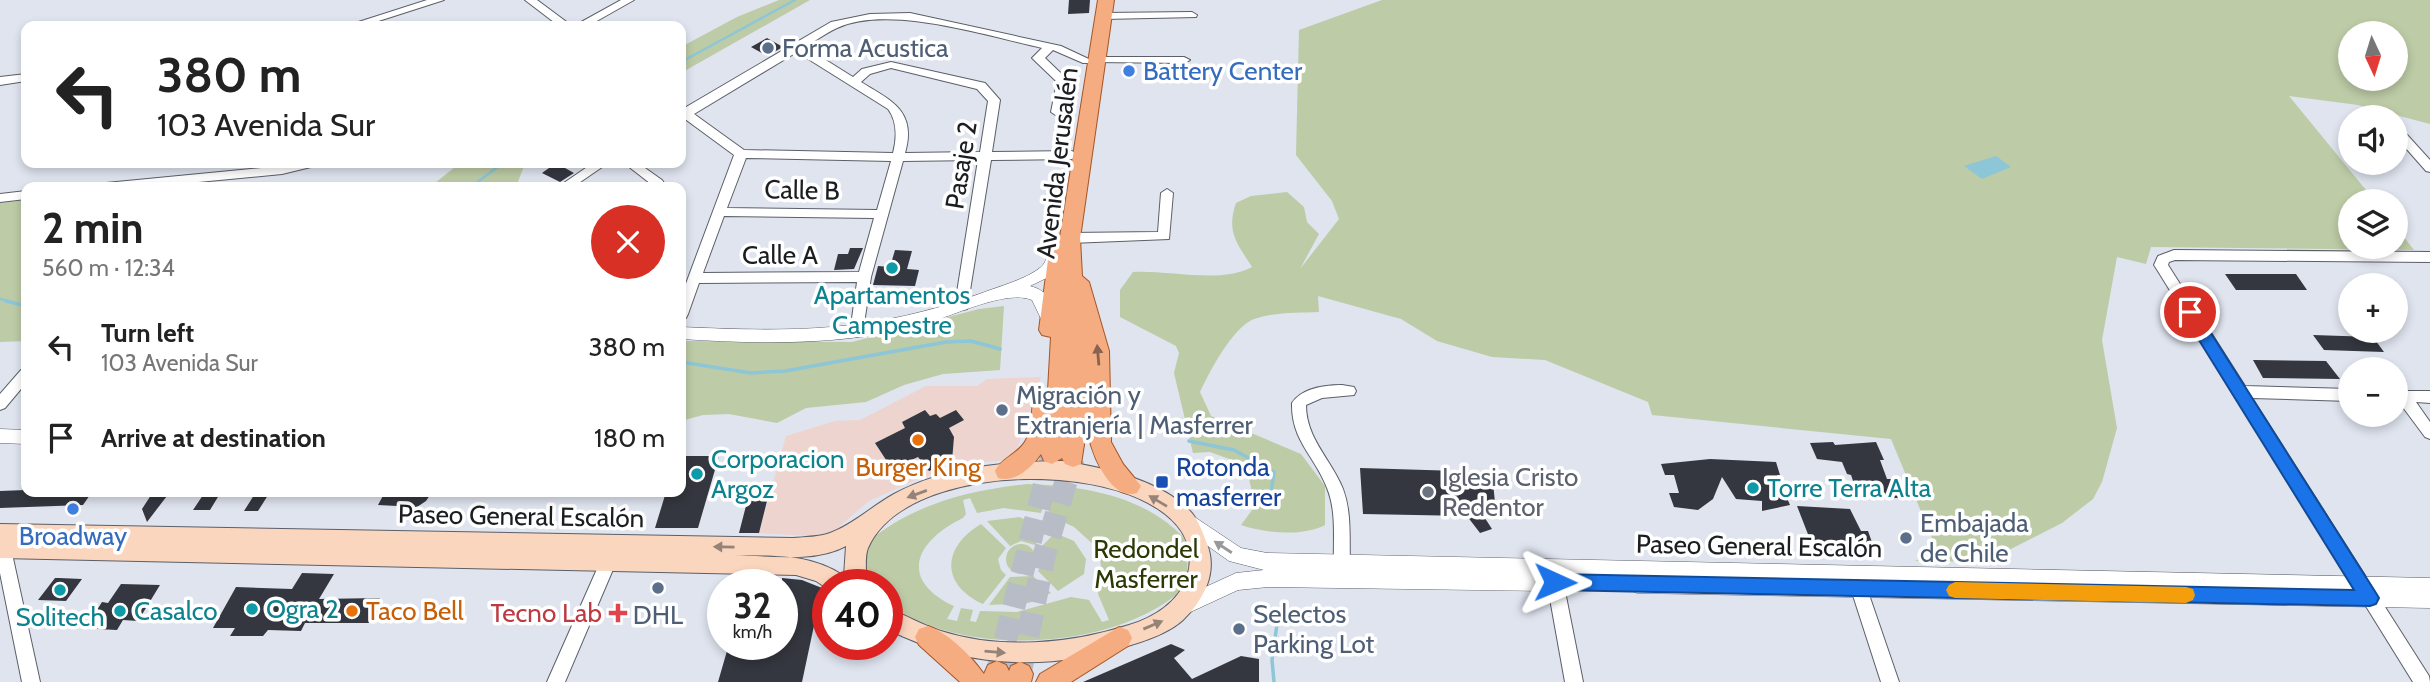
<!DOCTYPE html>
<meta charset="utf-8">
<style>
body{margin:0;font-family:Cabin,sans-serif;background:#f2f2f2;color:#222;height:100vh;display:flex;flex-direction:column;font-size:26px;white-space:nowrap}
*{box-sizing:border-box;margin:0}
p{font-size:23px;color:#767676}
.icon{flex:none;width:38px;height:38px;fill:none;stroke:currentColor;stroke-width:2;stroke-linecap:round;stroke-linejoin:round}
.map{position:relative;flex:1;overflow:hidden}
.sheet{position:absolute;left:21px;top:182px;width:665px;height:315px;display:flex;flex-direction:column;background:#fff;border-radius:14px;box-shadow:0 4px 10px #0003}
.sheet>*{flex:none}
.top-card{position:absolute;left:21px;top:21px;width:665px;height:147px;border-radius:14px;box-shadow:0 4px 10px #0003;background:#fff;color:#222;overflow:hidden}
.needle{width:46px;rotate:176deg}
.tools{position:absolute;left:2338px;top:21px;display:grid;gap:14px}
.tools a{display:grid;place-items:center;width:70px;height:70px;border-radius:50%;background:#fff;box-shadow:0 4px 10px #0003;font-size:35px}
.speed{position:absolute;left:707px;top:569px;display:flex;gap:14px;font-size:35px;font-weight:700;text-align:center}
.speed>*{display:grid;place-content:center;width:91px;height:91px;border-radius:50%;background:#fff;box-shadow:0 4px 10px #0003;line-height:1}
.speed small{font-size:18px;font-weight:400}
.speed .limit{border:10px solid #d22;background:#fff;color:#111}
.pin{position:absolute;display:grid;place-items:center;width:60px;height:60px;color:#fff;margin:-30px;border:4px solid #fff;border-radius:50%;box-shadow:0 2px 7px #0007}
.me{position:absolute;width:77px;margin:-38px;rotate:91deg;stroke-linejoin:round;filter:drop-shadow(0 0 5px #0008)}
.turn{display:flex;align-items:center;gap:24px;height:147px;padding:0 21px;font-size:32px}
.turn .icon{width:91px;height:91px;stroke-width:2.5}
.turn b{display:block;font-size:49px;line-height:60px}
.round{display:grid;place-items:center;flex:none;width:74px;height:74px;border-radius:37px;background:#f2f2f2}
.headline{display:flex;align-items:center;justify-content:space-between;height:119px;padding:0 21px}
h1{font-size:42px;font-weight:700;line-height:52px}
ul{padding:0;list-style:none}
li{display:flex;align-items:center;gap:21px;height:91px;padding:0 21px}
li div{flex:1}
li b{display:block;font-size:26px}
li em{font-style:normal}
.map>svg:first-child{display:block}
.commercial{fill:#eed4ce}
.green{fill:#bdcba6;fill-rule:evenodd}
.water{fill:#8dc6d7}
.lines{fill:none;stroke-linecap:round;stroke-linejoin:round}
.stream-far1{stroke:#8dc6d7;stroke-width:2.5}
.stream{stroke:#8dc6d7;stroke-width:3.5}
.building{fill:#34373f}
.primary-tunnel{stroke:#b8bcc6;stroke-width:23;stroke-dasharray:23 11;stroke-linecap:butt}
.minor-casing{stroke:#5b5f68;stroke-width:2}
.tertiary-casing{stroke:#5b5f68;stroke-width:1}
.secondary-casing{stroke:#5b5f68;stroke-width:2}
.primary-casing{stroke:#a45627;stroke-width:2}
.minor{fill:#fff;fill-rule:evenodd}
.tertiary{fill:#fff;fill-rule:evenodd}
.secondary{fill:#fad6bf;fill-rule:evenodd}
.primary{fill:#f5ac80;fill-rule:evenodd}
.oneway{fill:#886450}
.oneway2{fill:#968377}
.oneway3{fill:#98999b}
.route{fill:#1a73e8;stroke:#114b97;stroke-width:2}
.slow{fill:#f59e0b}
.service-dot{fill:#5c6f8a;stroke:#fff;stroke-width:2.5}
.shop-dot{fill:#3f7fe0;stroke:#fff;stroke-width:2.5}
.culture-dot{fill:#0f9aa8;stroke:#fff;stroke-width:2.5}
.food-dot{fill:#e8710a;stroke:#fff;stroke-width:2.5}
.transit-dot{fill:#1a4fb4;stroke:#fff;stroke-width:2.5}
.worship-dot{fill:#6b7280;stroke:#fff;stroke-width:2.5}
.health-dot{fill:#e0444e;stroke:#fff;stroke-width:2.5}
.labels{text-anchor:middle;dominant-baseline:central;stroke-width:7;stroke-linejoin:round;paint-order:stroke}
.service-label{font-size:26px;fill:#4e5e75;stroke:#fff;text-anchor:start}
.shop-label{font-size:26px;fill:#366cbe;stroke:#fff;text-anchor:start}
.street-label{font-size:26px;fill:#1b1d20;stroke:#fff}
.culture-label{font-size:26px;fill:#0d838f;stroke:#fff;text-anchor:start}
.food-label{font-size:26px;fill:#c56008;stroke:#fff}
.transit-label{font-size:26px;fill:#164399;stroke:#fff;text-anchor:start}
.worship-label{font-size:26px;fill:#5b616d;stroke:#fff;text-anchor:start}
.park-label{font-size:26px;fill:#2b3905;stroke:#fff}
.health-label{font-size:26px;fill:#be3a42;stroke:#fff;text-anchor:end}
</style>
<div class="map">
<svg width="2430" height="682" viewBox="0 0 2430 682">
<rect width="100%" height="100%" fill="#dfe4ef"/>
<path class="commercial" d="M1041,377l-25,76 -8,7 -33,3 -57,16 -49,22 -42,36 -68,-4 27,-97 49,-15 25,-1 66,-34h51l10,-7z"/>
<path class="green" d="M779,0h31l-129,73v-26l56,-30z
M1382,0h1048v124l-72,-19 -69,-9 86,105h-25v46h46v-20l18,23 -263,-3 -5,17 -29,-7 -15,83 15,88 -15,54 -9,17 -31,24 -67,34 3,5 -83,-1 22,-11 -46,-111 -239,-24 -4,-13 -103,-42 -53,-3 -55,-16 -36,-22 -83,-23 1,16c-21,1 -45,0 -65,7 -22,9 -44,52 -54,73l11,24 90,38 24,32v39c-23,12 -60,8 -84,0l14,-19 -9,-41 -36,-13 -17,1 -19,-80 5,-20 -3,-7 -56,-29v-27l13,-18c35,-2 89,12 119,-5 -15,-24 -26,-35 -16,-64l15,-7 36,-4 17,15 3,15 12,12 -19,35 39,-50 -7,-18 -36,-46 3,-125zM2350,33h46v46h-46z
M460,163h70l-6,3 -8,21h-86z
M26,200v141l-26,1v-139z
M1004,306l-4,64 -57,4 -39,11 -38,17 -60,6 -29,15 -48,-9 -26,1 -22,6v-80l171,1 127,-33z
M1027,484c59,2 120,12 161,58l-1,43c-65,66 -228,75 -300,17v-18h-18l-4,-4v-36c48,-40 101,-53 162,-60zM970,498l7,15 27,-5 37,5 3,-9h6l-2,11 26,12 20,18 7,19 -3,30 11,26 -7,2 -13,-22 -18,-3 -54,15 -37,-1 -4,11 -6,-1 3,-11 -12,-2 -4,13 -10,-2 7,-13c-56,-26 -39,-65 9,-88l3,-4 -3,-14z
M1019,517l29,11 -13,17 -14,-4 -11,5 -23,-25z
M981,524l25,24 -8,11 3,11 5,5 -23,29c-43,-20 -41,-57 -2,-80z
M1055,533l19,8 12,18 -2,15 -26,17 -20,-20 8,-14 -6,-9z
M1006 559a15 15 0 1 1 30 0a15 15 0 1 1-30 0Z
M1033,576l18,17 -22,10 -40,2 21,-28z"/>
<path class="water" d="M1996,156l15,11 -29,12 -18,-13z"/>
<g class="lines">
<path class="stream-far1" d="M681,62l114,-62
M471,187l32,-24
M0,299l12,3"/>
<path class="stream" d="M6,301l20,5
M681,362l70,11 34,-2 161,-29 25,-1 29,8
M1189,441l45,9 40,22 -5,33
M1274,682l-2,-22 6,-43"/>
</g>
<path class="building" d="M1069,0h21l-1,13 -21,1z
M767,38l16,9 -16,9 -16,-9z
M556,163l18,10 -14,9 -18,-9z
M850,248h13l-9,21 -20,1 4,-16h10z
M895,250l17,1 -5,18 12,1 -4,16 -42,-1 5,-19 12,1z
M2225,274h71l11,16h-71z
M2313,335l60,2 11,15 -60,-2z
M2253,360l73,1 14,18 -77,-1z
M925,410l5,6 6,-2 4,4 16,-8 8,10 -15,8 5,9 -2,24 -23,10 -11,-14 -26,12 -17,-26 30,-15 -3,-6z
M1833,442l2,3 41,-3 8,18h-4l7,19h8l7,19h-43l-8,-23 -4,-1 -5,-12 -25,-3 -7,-16z
M681,456h38l-21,72h-43l11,-36h15z
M1710,459l66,3 4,13h-3l13,30 -28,6v-10l-26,-2 -14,-22 -9,22 -15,11 -24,-3 -5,-14h10l-5,-18h-9l-4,-11z
M1360,468l132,4 4,41 -15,-1 11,17 -12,4 -13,-17 -104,-2z
M26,490v2h66l-9,13 -83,3v-17z
M153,492h17l-23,30 -5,-13z
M205,492h16l-11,18h-17z
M256,492h14l-12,19h-14z
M385,492h47l-6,9 -9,6 -39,-2z
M768,497l-9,36h-20l9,-35z
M1797,506l53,3 11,22h7l5,14 -62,-3z
M302,573l32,1 -15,25 61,-1 -11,25h-64l-4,8 -33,-1 -5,6h-33l5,-8h-22l23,-41 56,2z
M55,578h4l23,1 -16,22 -28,-1z
M782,578l20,2 20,8 -20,94h-84l11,-38h53z
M121,584l39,1 -22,36 -15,-1 -6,10 -20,-1 5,-8h-12l12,-19 6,1z
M1171,644l14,6 -11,8 18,21 49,-23 18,3v23h-176z"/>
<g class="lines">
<path class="primary-tunnel" d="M1021,669l24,-117 28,-94
M997,673l55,-218"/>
<defs>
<path id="minor" d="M427,0h17l-81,26h-17z
M525,0h12l35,26h-13z
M621,0h13l-46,26h-14z
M1192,12l5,3 -1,2 -92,2 -5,-3 5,-3z
M910,13l151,33 32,15 -2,2h-8l-30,-13 -8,8 24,23 -6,31 -6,4 -6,-4 6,-30 -25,-24 10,-10c-55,-12 -153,-44 -205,-20 -11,5 -22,13 -32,19l48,30 9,-8 29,-7 94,21 15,17 -8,52 80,-1 6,4 -6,4 -81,1 -24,149 -5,1 -7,-5 23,-145 -75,1 -32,116 -9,60h-10l-2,-4 7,-51 -158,1 -11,31 -2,4 -5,1v-22l53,-142 -49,-36 -4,1v-10l150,-88 39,-8zM797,52l91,57c9,12 9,29 5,44l-149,-3 -50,-36zM891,68l86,21 11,12 -8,51 -75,1c12,-42 -13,-52 -44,-71l9,-8zM746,158l145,3 -14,49 -150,-2zM724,216l150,2 -15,54 -156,1z
M1098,57h86l6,3 -6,3 -90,-1v-4z
M26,74v7l-26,4v-8z
M2396,126l4,1 30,33v12l-4,-1 -30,-34z
M295,163h22l-2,3 -33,8 -136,13h-46l6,-4 176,-17z
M593,163h15l-35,24h-15z
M624,163h14l24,17 2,3 -2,4h-12l1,-3z
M1167,189l6,4 -4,46 -99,4 -7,-5 7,-5 88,-1 3,-39z
M26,191v8l-26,3v-8z
M2174,250l256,2v10l-255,-2 -6,2 -1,3 77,121 105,3v12l-98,-3 177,278 1,6h-17l-257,-414 -2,-3 4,-9z
M26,369v14l-21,25 -5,2v-16l21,-24z
M1342,385l12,2 2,4 -2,4 -32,3 -16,7c0,34 25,54 37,84 9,24 6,51 7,76l-2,5 -6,2 -6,-2 -2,-5c-1,-25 3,-53 -7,-77 -12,-32 -36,-47 -35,-85 10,-15 33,-18 50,-18z
M2396,391h34v12l-14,-1 14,20v17l-5,-2 -26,-35 -3,-1z
M3,542l6,2 2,5 29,133h-18l-22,-109v-30z
M609,553l6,2 2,5 -52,122h-18l54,-122 2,-5z
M1553,564l6,2 2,5 22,111h-18l-20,-111 2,-5z
M1856,573l6,2 2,5 35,102h-18l-33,-102 2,-5z"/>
<path id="tertiary" d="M1057,246l8,6 -10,22 -25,12c19,5 24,17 29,35l-9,6 -6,-2 -12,-25c-25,-11 -80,16 -107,24 -81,22 -161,20 -244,15v-12c114,5 191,6 301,-34 18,-7 45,-14 59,-26 5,-4 7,-14 10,-19z
M0,429l26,1v14l-26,-1z
M1184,510l57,38 26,5 1163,25v30l-793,-15 -7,-3 -3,-6 2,-6 -72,-1 2,5 -3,6 -7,3 -281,-4 -30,3 -54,25 -7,-3 -3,-6 3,-6 59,-27 28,-3 -35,-9 -52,-37 -3,-6 3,-6z"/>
<path id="secondary" d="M1062,461c40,6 99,19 128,50 8,8 13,22 17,33 11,28 -3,56 -24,76 -13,12 -35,20 -52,25 -82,27 -167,23 -244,-16v-21c19,7 35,17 54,23 59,19 129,13 188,-6 24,-7 50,-23 58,-48 35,-115 -273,-134 -319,-29 -4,10 -1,26 -2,36h-38v5l-12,-8 -20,-6 -796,-17v-34l793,14c12,-1 27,-1 37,-5 24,-9 42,-27 64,-39 51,-28 112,-32 168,-33zM846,546l-2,30c-34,-23 -72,-20 -111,-21 35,1 82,8 113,-9z"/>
<path id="primary" d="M1098,0h16l-34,238 2,38 7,6 20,69 2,91 12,22 18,22 -4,7c-28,9 -49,-46 -50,-68l-6,39 -8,3 -8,-3 -3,-6 -10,6 -8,-3 -3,-7c-10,14 -26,29 -43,24l-3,-7c6,-13 24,-17 31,-31 8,-15 3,-34 11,-49l11,-1 3,-53 -9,-2 -3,-5 11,-86 10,-7z
M928,626c22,8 42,29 56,48l4,-9 9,-4 9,4 3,6 2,-5 9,-4 9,4 4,8 -2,8h-71l-41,-37 -4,-8 4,-8z
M1119,627l9,3 4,8 -4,8 -57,36h-35l4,-8z"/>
</defs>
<use href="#minor" class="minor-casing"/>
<use href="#tertiary" class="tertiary-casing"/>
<use href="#secondary" class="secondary-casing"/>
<use href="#primary" class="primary-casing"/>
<use href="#minor" class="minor"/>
<use href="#tertiary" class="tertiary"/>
<use href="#secondary" class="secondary"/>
<use href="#primary" class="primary"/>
</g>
<defs><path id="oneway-solid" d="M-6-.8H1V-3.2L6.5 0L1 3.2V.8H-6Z" transform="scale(1.75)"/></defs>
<use class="oneway" href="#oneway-solid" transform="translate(1098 355) rotate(-95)"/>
<g class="oneway2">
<use href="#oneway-solid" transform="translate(917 494) rotate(160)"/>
<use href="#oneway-solid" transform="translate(1158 501) rotate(-149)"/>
<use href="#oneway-solid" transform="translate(724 547) rotate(-179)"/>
<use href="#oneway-solid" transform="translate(1153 625) rotate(-23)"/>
<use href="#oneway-solid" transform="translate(995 652) rotate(5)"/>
</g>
<use class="oneway3" href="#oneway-solid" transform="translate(1223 547) rotate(-147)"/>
<path class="route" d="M2190,306l5,2 181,285 3,5 -3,6 -6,2 -815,-16 -6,-3 -3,-5 3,-6 6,-2 799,16 -170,-274v-8z"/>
<path class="slow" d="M1955,582l231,5 7,2 2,6 -2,5 -7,3 -231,-5 -6,-2 -3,-6 3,-5z"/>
<g class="service-dot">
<circle cx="768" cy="48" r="7"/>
<circle cx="1002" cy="410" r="7"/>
<circle cx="1906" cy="538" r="7"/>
<circle cx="658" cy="588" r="7"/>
<circle cx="1239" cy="629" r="7"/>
</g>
<g class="shop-dot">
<circle cx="1129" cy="71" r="7"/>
<circle cx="73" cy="509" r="7"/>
</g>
<g class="culture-dot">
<circle cx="892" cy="268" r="7"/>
<circle cx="697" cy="474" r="7"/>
<circle cx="1753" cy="488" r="7"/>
<circle cx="60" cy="590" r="7"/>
<circle cx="252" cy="609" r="7"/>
<circle cx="120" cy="611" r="7"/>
</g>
<g class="food-dot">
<circle cx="918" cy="440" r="7"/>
<circle cx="352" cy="611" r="7"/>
</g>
<rect class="transit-dot" x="1155" y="475" width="14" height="14" rx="3.5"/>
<circle class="worship-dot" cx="1428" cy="492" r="7"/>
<path class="health-dot" d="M614.5 602.5h7v7h7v7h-7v7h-7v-7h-7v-7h7z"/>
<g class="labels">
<g class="service-label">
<text x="782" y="48">Forma Acustica</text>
<text x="1016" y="395">Migración y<tspan x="1016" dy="30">Extranjería | Masferrer</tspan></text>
<text x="1920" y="523">Embajada<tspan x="1920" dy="30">de Chile</tspan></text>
<text x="1253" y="614">Selectos<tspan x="1253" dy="30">Parking Lot</tspan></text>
<text x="658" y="615" text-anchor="middle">DHL</text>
</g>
<g class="shop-label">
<text x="1143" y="71">Battery Center</text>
<text x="73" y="536" text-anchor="middle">Broadway</text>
</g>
<g class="street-label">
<text transform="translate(1057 163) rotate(-83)">Avenida Jerusalén</text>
<text transform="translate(961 165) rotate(-81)">Pasaje 2</text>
<text transform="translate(802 190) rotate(1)">Calle B</text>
<text x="780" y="255">Calle A</text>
<text transform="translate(521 516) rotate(1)">Paseo General Escalón</text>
<text transform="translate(1759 546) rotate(1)">Paseo General Escalón</text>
</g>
<g class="culture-label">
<text x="892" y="295" text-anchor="middle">Apartamentos<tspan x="892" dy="30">Campestre</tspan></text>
<text x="711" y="459">Corporacion<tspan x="711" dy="30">Argoz</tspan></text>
<text x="1767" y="488">Torre Terra Alta</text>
<text x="266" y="609">Ogra 2</text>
<text x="134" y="611">Casalco</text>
<text x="60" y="617" text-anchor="middle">Solitech</text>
</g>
<g class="food-label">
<text x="918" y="467">Burger King</text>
<text x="366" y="611" text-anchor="start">Taco Bell</text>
</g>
<g class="transit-label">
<text x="1176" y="467">Rotonda<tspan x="1176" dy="30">masferrer</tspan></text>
</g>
<g class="worship-label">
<text x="1442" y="477">Iglesia Cristo<tspan x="1442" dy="30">Redentor</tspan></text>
</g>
<g class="park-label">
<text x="1146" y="549">Redondel<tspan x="1146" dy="30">Masferrer</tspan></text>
</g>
<g class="health-label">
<text x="602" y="613">Tecno Lab</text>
</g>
</g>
</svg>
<div class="tools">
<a><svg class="needle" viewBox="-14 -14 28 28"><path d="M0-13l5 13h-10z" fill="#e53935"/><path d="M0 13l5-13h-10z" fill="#767676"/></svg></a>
<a><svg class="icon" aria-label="sound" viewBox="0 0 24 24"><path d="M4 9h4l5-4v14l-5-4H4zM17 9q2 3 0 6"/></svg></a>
<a><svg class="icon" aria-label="layers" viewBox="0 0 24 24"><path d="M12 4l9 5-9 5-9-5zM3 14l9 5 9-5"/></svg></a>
<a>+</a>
<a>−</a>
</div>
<div class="speed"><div>32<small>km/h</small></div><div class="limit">40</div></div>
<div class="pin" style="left:2190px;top:312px;background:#d93025"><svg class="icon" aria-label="arrive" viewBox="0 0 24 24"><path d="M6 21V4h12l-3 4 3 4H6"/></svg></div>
<svg class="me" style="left:1555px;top:582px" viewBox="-20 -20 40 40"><path d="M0-17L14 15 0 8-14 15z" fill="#1a73e8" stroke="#fff" stroke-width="4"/></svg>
<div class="top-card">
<div class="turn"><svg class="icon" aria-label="left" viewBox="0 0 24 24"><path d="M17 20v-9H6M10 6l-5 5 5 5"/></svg><div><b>380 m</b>103 Avenida Sur</div></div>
</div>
<section class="sheet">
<div class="headline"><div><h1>2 min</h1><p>560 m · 12:34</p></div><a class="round" style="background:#d93025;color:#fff"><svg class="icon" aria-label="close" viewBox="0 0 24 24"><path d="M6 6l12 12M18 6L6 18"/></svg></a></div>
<ul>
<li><svg class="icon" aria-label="left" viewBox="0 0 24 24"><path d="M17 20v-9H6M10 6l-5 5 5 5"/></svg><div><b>Turn left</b><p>103 Avenida Sur</p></div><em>380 m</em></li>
<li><svg class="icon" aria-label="arrive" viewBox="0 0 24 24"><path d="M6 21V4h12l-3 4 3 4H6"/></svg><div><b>Arrive at destination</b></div><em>180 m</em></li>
</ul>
</section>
</div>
